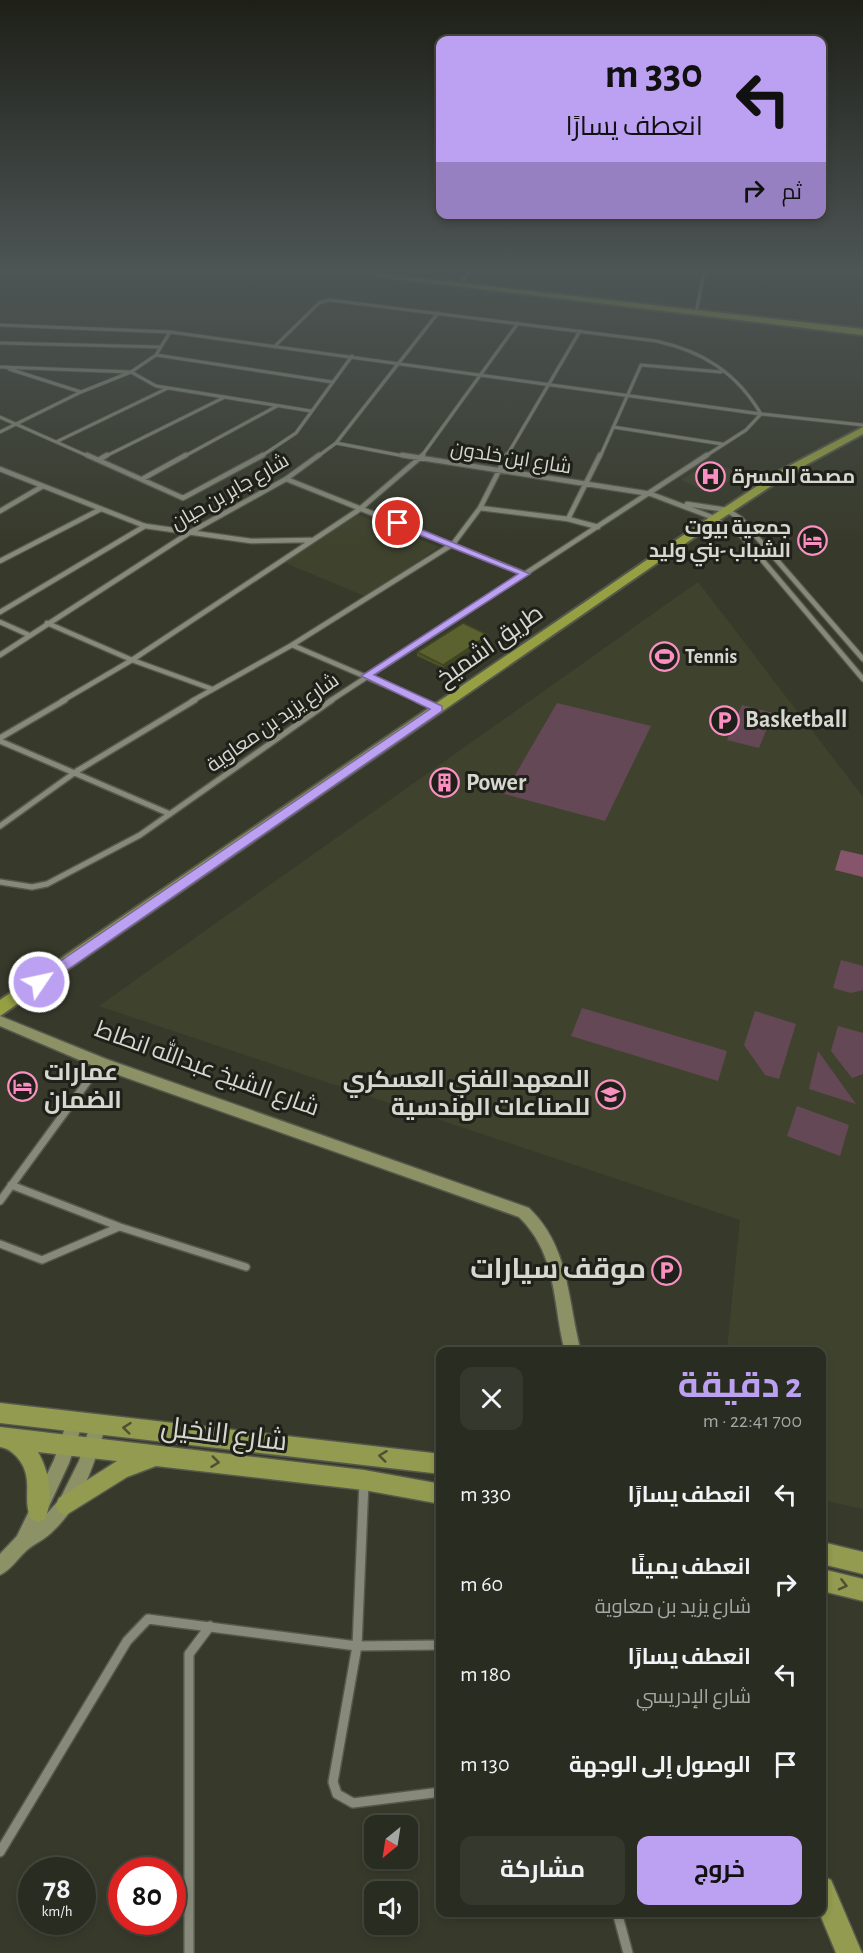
<!DOCTYPE html>
<html lang="ar">
<meta charset="utf-8">
<style>
body{margin:0;font-family:"Alegreya Sans",Cairo,sans-serif;background:#35382d;color:#f1f3f6;direction:rtl;height:100vh;display:flex;flex-direction:column;font-size:22px;white-space:nowrap}
*{box-sizing:border-box;margin:0}
p{font-size:20px;color:#a5a7a5}
.icon{flex:none;width:33px;height:33px;fill:none;stroke:currentColor;stroke-width:2;stroke-linecap:round;stroke-linejoin:round}
.map{position:relative;flex:1;overflow:hidden;direction:ltr}
.details{position:absolute;left:436px;top:1347px;width:390px;height:570px;display:flex;flex-direction:column;background:#292c20;border-radius:12px;box-shadow:0 3px 9px #0003,0 0 0 2px #45483e;direction:rtl}
.details>*{flex:none}
.guide{position:absolute;left:436px;top:36px;width:390px;height:183px;border-radius:12px;box-shadow:0 3px 9px #0003,0 0 0 2px #45483e;direction:rtl;background:#bca0f2;color:#111;overflow:hidden}
.needle{width:39px;rotate:210deg}
.fabs{position:absolute;left:364px;top:1815px;display:grid;gap:12px}
.fabs a{display:grid;place-items:center;width:54px;height:54px;border-radius:12px;background:#292c20;box-shadow:0 3px 9px #0003,0 0 0 2px #45483e;font-size:30px}
.speed{position:absolute;left:18px;top:1857px;display:flex;gap:12px;font-size:30px;font-weight:700;text-align:center}
.speed>*{display:grid;place-content:center;width:78px;height:78px;border-radius:50%;background:#292c20;box-shadow:0 3px 9px #0003,0 0 0 2px #45483e;line-height:1}
.speed small{font-size:15px;font-weight:400}
.speed .limit{border:9px solid #d22;background:#fff;color:#111}
.pin{position:absolute;display:grid;place-items:center;width:51px;height:51px;color:#fff;margin:-26px;border:3px solid #fff;border-radius:50%;box-shadow:0 2px 6px #0007}
.me{position:absolute;width:66px;margin:-33px;rotate:56deg;stroke-linejoin:round;filter:drop-shadow(0 0 4px #0008)}
.turn{display:flex;align-items:center;gap:21px;height:126px;padding:0 24px;font-size:27px}
.turn .icon{width:78px;height:78px;stroke-width:2.5}
.turn b{display:block;font-size:42px;line-height:51px}
.then{display:flex;align-items:center;height:57px;padding:0 24px;background:#0003;gap:12px;font-size:22px}
.round{display:grid;place-items:center;flex:none;width:63px;height:63px;border-radius:12px;background:#35382d}
.overview{display:flex;align-items:center;justify-content:space-between;height:102px;padding:0 24px}
h1{font-size:36px;font-weight:700;line-height:45px;color:#bca0f2}
.primary-button{display:flex;gap:12px;margin-top:auto;padding:12px 24px}
.primary-button a{flex:1;height:69px;border-radius:12px;background:#bca0f2;color:#111;font-size:24px;font-weight:700;line-height:69px;text-align:center}
.primary-button a+a{background:#35382d;color:#f1f3f6}
ul{padding:0;list-style:none}
li{display:flex;align-items:center;gap:18px;height:90px;padding:0 24px}
li div{flex:1}
li b{display:block;font-size:22px}
li em{font-style:normal}
.map>svg:first-child{display:block}
.built{fill:#3f432e}
.green{fill:#654855}
.water{fill:#87556b}
.lines{fill:none;stroke-linecap:round;stroke-linejoin:round}
.minor-far4-casing{stroke:#55584b;stroke-width:4.5}
.minor-far3-casing{stroke:#55584b;stroke-width:7}
.minor-far2-casing{stroke:#55584b;stroke-width:8}
.minor-far1-casing{stroke:#55584b;stroke-width:10}
.minor-casing{stroke:#55584b;stroke-width:12}
.secondary-casing{stroke:#55584b;stroke-width:3}
.primary-casing{stroke:#55584b;stroke-width:3}
.trunk-casing{stroke:#55584b;stroke-width:4}
.minor-far4{stroke:#878a7a;stroke-width:3}
.minor-far3{stroke:#878a7a;stroke-width:4.5}
.minor-far2{stroke:#878a7a;stroke-width:5}
.minor-far1{stroke:#878a7a;stroke-width:7}
.minor{stroke:#878a7a;stroke-width:9}
.secondary{fill:#8c9265;fill-rule:evenodd}
.primary{fill:#929b50;fill-rule:evenodd}
.trunk{fill:#96a042;fill-rule:evenodd}
.wall{fill:#4e5428}
.shaded-wall{fill:#404521}
.building{fill:#5b622f;stroke:#404521;stroke-width:1.5}
.oneway{stroke:#4d512f}
.route{fill:#bca0f2;stroke:#7a689d;stroke-width:1.5}
.labels{text-anchor:middle;dominant-baseline:central;stroke-width:6;stroke-linejoin:round;paint-order:stroke}
.far-street-label{font-size:20px;fill:#d6d7ce;stroke:#1f2019}
.far-poi-label{font-size:20px;font-weight:bold;fill:#d6d7ce;stroke:#1f2019;text-anchor:start}
.street-label{font-size:24px;fill:#d6d7ce;stroke:#1f2019}
.poi-label{font-size:24px;font-weight:bold;fill:#d6d7ce;stroke:#1f2019;text-anchor:start}
.near-poi-label{font-size:28px;font-weight:bold;fill:#d6d7ce;stroke:#1f2019;text-anchor:end}
.near-street-label{font-size:28px;fill:#d6d7ce;stroke:#1f2019}
</style>
<div class="map">
<svg width="863" height="1953" viewBox="0 0 863 1953">
<rect width="100%" height="100%" fill="#373a2b"/>
<path class="built" d="M709,462h1l31,11 -30,20 -30,-13z
M356,514l83,33 -72,50 -84,-35z
M698,582l165,215v712l-41,-9v-148l-95,-1 13,-131 -641,-214z"/>
<path class="green" d="M557,703l94,23 -46,95 -101,-27z
M742,705l31,8 -14,35 -32,-8z
M841,960l22,6v24l-12,3 -18,-5z
M582,1008l145,43 -9,30 -147,-45z
M755,1011l41,13 -17,55 -14,-4 -21,-30z
M838,1026l25,7v41l-11,4 -21,-27z
M818,1051l38,53 -47,-15z
M797,1106l52,19 -9,31 -53,-20z"/>
<path class="water" d="M841,850l22,5v22l-28,-7z"/>
<g class="lines">
<defs>
<path id="minor-far4" d="M806,268l57,5
M463,280l9,-12
M697,308l8,-40
M0,325l170,7 591,82 102,11
M0,343l160,4
M276,345l43,-42 10,-3 327,41c46,10 80,31 105,73
M156,355l176,27
M0,367l131,5 25,14 155,25
M9,369l72,23
M0,417l90,40
M613,427l109,17
M0,432l81,-40 50,-20 25,-17 14,-23
M58,441l110,-53
M336,443l73,14
M104,457l121,-60
M183,457l94,-51
M260,457l36,-24 56,-77
M317,457l19,-14 102,-130
M421,457l97,-134
M506,457l74,-126
M600,457l41,-92 80,7
M704,457l42,-27 15,-16"/>
<path id="minor-far3" d="M87,455l96,43 80,-43
M402,455l249,39 58,22 32,19 122,144
M100,459l7,-4
M0,469l145,57 106,15 60,-1
M144,478l42,-23
M286,479l239,95
M687,504l40,6 14,9 122,140
M480,508l88,11 30,8
M0,511l43,-25
M568,519l32,-64
M0,561l101,-52
M0,612l145,-86
M0,622l29,13
M47,623l85,37 80,29
M292,645l130,56
M0,655l189,-122 97,-54 33,-24
M62,701l70,-41 228,-151 63,-54
M192,701l100,-56 161,-101 27,-36 27,-53
M330,701l377,-246"/>
<path id="minor-far2" d="M418,700l20,8
M0,738l65,-38
M0,741l170,73
M0,826l77,-55 118,-71
M0,882l32,5 15,-3 93,-49 192,-135"/>
<path id="minor-far1" d="M11,1185l109,42 126,40
M0,1201l101,-138
M0,1244l42,16 77,-33"/>
<path id="minor" d="M364,1482l-7,164 -24,136 4,12 16,9 88,-11
M0,1852l127,-211 21,-22 209,27 84,-1
M617,1912l11,41
M189,1953v-299l21,-28"/>
<path id="secondary" d="M0,1016l106,43 423,149c41,39 38,92 52,144h-16c-13,-50 -7,-97 -46,-135l-423,-150 -96,-41z
M75,1414l6,2 2,6 -14,41 -25,54 16,-18 19,-38 13,-42 6,-2 6,2 2,6c-12,38 -23,78 -53,106 -7,8 -18,12 -26,19 -9,8 -16,20 -27,25v-21l17,-18 37,-76 15,-44z"/>
<path id="primary" d="M0,1403l441,51v20l-441,-51z
M0,1427l364,43 77,14v20l-77,-14 -208,-24 -29,11 -61,38 -7,-3 -3,-7 3,-7 58,-37 -79,-9c11,19 16,46 7,67l-7,3 -7,-3c-10,-22 5,-41 -15,-63 -5,-5 -9,-8 -16,-9z
M822,1542l41,10v22l-41,-10z
M822,1569l41,10v22l-41,-10z
M822,1876l9,4 31,73h-26l-17,-41h3z"/>
<path id="trunk" d="M308,268h21l534,61v6z
M863,427v7l-72,39 -73,48 -718,495v-16l710,-483 73,-48z"/>
</defs>
<use href="#minor-far4" class="minor-far4-casing"/>
<use href="#minor-far3" class="minor-far3-casing"/>
<use href="#minor-far2" class="minor-far2-casing"/>
<use href="#minor-far1" class="minor-far1-casing"/>
<use href="#minor" class="minor-casing"/>
<use href="#secondary" class="secondary-casing"/>
<use href="#primary" class="primary-casing"/>
<use href="#trunk" class="trunk-casing"/>
<use href="#minor-far4" class="minor-far4"/>
<use href="#minor-far3" class="minor-far3"/>
<use href="#minor-far2" class="minor-far2"/>
<use href="#minor-far1" class="minor-far1"/>
<use href="#minor" class="minor"/>
<use href="#secondary" class="secondary"/>
<use href="#primary" class="primary"/>
<use href="#trunk" class="trunk"/>
</g>
<path class="wall" d="M488,635v4l-45,29 -26,-12v-4z
M456,776v6l-11,9 -11,-7v-6z"/>
<path class="shaded-wall" d="M488,635v4l-45,29v-3z
M456,776v6l-11,9v-7z"/>
<path class="building" d="M463,623l25,12 -45,30 -26,-13z
M445,769l11,7 -11,8 -11,-6z"/>
<defs><path id="oneway-chevron" d="M-2-3.5L2.5 0L-2 3.5" fill="none" stroke-width="1.6" stroke-linecap="round" stroke-linejoin="round" transform="scale(1.5)"/></defs>
<g class="oneway">
<use href="#oneway-chevron" transform="translate(127 1428) rotate(-174)"/>
<use href="#oneway-chevron" transform="translate(383 1456) rotate(-173)"/>
<use href="#oneway-chevron" transform="translate(215 1462) rotate(7)"/>
<use href="#oneway-chevron" transform="translate(843 1585) rotate(14)"/>
</g>
<linearGradient id="sky" x2="0" y2="1"><stop stop-color="#1e2018"/><stop offset="0.5" stop-color="#4d5555"/><stop offset="1" stop-color="#4d5555" stop-opacity="0"/></linearGradient>
<rect width="863" height="541" fill="url(#sky)"/>
<path class="route" d="M398,520l132,54 -156,101 68,31v5l-398,275h-10v-7l396,-270 -69,-33 157,-102 -124,-49 -1,-2z"/>
<defs>
<symbol id="hospital-ring" viewBox="-11 -11 22 22"><circle r="9.5" fill="#1f2019" stroke="#fc8fc2" stroke-width="1.5"/><path d="M-5-5h3v3.5h4V-5h3V5h-3V1.5h-4V5h-3Z" fill="#fc8fc2"/></symbol>
<symbol id="hotel-ring" viewBox="-11 -11 22 22"><circle r="9.5" fill="#1f2019" stroke="#fc8fc2" stroke-width="1.5"/><path d="M-6-4.5h1.5V1H6V5H4.5V3h-9V5H-6ZM-4 0a1.8 1.8 0 1 1 3.6 0ZM.5 0V-2.5h3Q6-2.5 6 0Z" fill="#fc8fc2"/></symbol>
<symbol id="stadium-ring" viewBox="-11 -11 22 22"><circle r="9.5" fill="#1f2019" stroke="#fc8fc2" stroke-width="1.5"/><path d="M0-5a6.5 5 0 1 0 0 10a6.5 5 0 1 0 0-10ZM-3.5-1.8h7v3.6h-7Z" fill="#fc8fc2"/></symbol>
<symbol id="parking-ring" viewBox="-11 -11 22 22"><circle r="9.5" fill="#1f2019" stroke="#fc8fc2" stroke-width="1.5"/><path d="M-3.5-5.5H1a3.5 3.5 0 0 1 0 7H-1V5.5H-3.5ZM-1-3.4V-.6H.8a1.4 1.4 0 0 0 0-2.8Z" fill="#fc8fc2"/></symbol>
<symbol id="building-ring" viewBox="-11 -11 22 22"><circle r="9.5" fill="#1f2019" stroke="#fc8fc2" stroke-width="1.5"/><path d="M-4-6H4V6H1V3H-1V6H-4ZM-2.5-4.3h1.7v1.8h-1.7ZM.8-4.3h1.7v1.8H.8ZM-2.5-1h1.7V.8h-1.7ZM.8-1h1.7V.8H.8Z" fill="#fc8fc2"/></symbol>
<symbol id="university-ring" viewBox="-11 -11 22 22"><circle r="9.5" fill="#1f2019" stroke="#fc8fc2" stroke-width="1.5"/><path d="M0-5L7-2L0 1L-7-2ZM-4 1L0 2.5L4 1V4Q0 6-4 4Z" fill="#fc8fc2"/></symbol>
</defs>
<g fill-rule="evenodd">
<use href="#hospital-ring" x="694" y="460" width="33" height="33"/>
<use href="#hotel-ring" x="796" y="524" width="33" height="33"/>
<use href="#stadium-ring" x="648" y="640" width="33" height="33"/>
<use href="#parking-ring" x="708" y="704" width="33" height="33"/>
<use href="#building-ring" x="428" y="766" width="33" height="33"/>
<use href="#hotel-ring" x="6" y="1070" width="33" height="33"/>
<use href="#university-ring" x="594" y="1078" width="33" height="33"/>
<use href="#parking-ring" x="650" y="1254" width="33" height="33"/>
</g>
<g class="labels">
<g class="far-street-label">
<text transform="translate(511 458) rotate(9)">شارع ابن خلدون</text>
<text transform="translate(230 492) rotate(-30)">شارع جابر بن حيان</text>
<text transform="translate(273 723) rotate(-35)">شارع يزيد بن معاوية</text>
</g>
<g class="far-poi-label">
<text x="732" y="477">مصحة المسرة</text>
<text x="791" y="528" text-anchor="end">جمعية بيوت<tspan x="791" dy="23">الشباب -بني وليد</tspan></text>
<text x="685" y="657">Tennis</text>
</g>
<g class="street-label">
<text transform="translate(490 646) rotate(-35)">طريق اشميخ</text>
<text transform="translate(207 1069) rotate(20)">شارع الشيخ عبدالله انطاط</text>
</g>
<g class="poi-label">
<text x="745" y="720">Basketball</text>
<text x="466" y="783">Power</text>
<text x="44" y="1073">عمارات<tspan x="44" dy="28">الضمان</tspan></text>
<text x="590" y="1080" text-anchor="end">المعهد الفني العسكري<tspan x="590" dy="28">للصناعات الهندسية</tspan></text>
</g>
<g class="near-poi-label">
<text x="646" y="1270">موقف سيارات</text>
</g>
<g class="near-street-label">
<text transform="translate(224 1435) rotate(7)">شارع النخيل</text>
</g>
</g>
</svg>
<div class="fabs">
<a><svg class="needle" viewBox="-14 -14 28 28"><path d="M0-13l5 13h-10z" fill="#e53935"/><path d="M0 13l5-13h-10z" fill="#a5a7a5"/></svg></a>
<a><svg class="icon" aria-label="sound" viewBox="0 0 24 24"><path d="M4 9h4l5-4v14l-5-4H4zM17 9q2 3 0 6"/></svg></a>
</div>
<div class="speed"><div>78<small>km/h</small></div><div class="limit">80</div></div>
<div class="pin" style="left:398px;top:523px;background:#d93025"><svg class="icon" aria-label="arrive" viewBox="0 0 24 24"><path d="M6 21V4h12l-3 4 3 4H6"/></svg></div>
<svg class="me" style="left:39px;top:982px" viewBox="-20 -20 40 40"><circle r="17" fill="#bca0f2" stroke="#fff" stroke-width="3"/><path d="M0-11L8 9 0 5-8 9z" fill="#fff"/></svg>
<div class="guide">
<div class="turn"><svg class="icon" aria-label="left" viewBox="0 0 24 24"><path d="M17 20v-9H6M10 6l-5 5 5 5"/></svg><div><b>330 m</b>انعطف يسارًا</div></div>
<div class="then">ثم<svg class="icon" aria-label="right" viewBox="0 0 24 24"><path d="M7 20v-9h11M14 6l5 5-5 5"/></svg></div>
</div>
<section class="details">
<div class="overview"><div><h1>2 دقيقة</h1><p>700 m · 22:41</p></div><a class="round"><svg class="icon" aria-label="close" viewBox="0 0 24 24"><path d="M6 6l12 12M18 6L6 18"/></svg></a></div>
<ul>
<li><svg class="icon" aria-label="left" viewBox="0 0 24 24"><path d="M17 20v-9H6M10 6l-5 5 5 5"/></svg><div><b>انعطف يسارًا</b></div><em>330 m</em></li>
<li><svg class="icon" aria-label="right" viewBox="0 0 24 24"><path d="M7 20v-9h11M14 6l5 5-5 5"/></svg><div><b>انعطف يمينًا</b><p>شارع يزيد بن معاوية</p></div><em>60 m</em></li>
<li><svg class="icon" aria-label="left" viewBox="0 0 24 24"><path d="M17 20v-9H6M10 6l-5 5 5 5"/></svg><div><b>انعطف يسارًا</b><p>شارع الإدريسي</p></div><em>180 m</em></li>
<li><svg class="icon" aria-label="arrive" viewBox="0 0 24 24"><path d="M6 21V4h12l-3 4 3 4H6"/></svg><div><b>الوصول إلى الوجهة</b></div><em>130 m</em></li>
</ul>
<div class="primary-button"><a>خروج</a><a>مشاركة</a></div>
</section>
</div>
